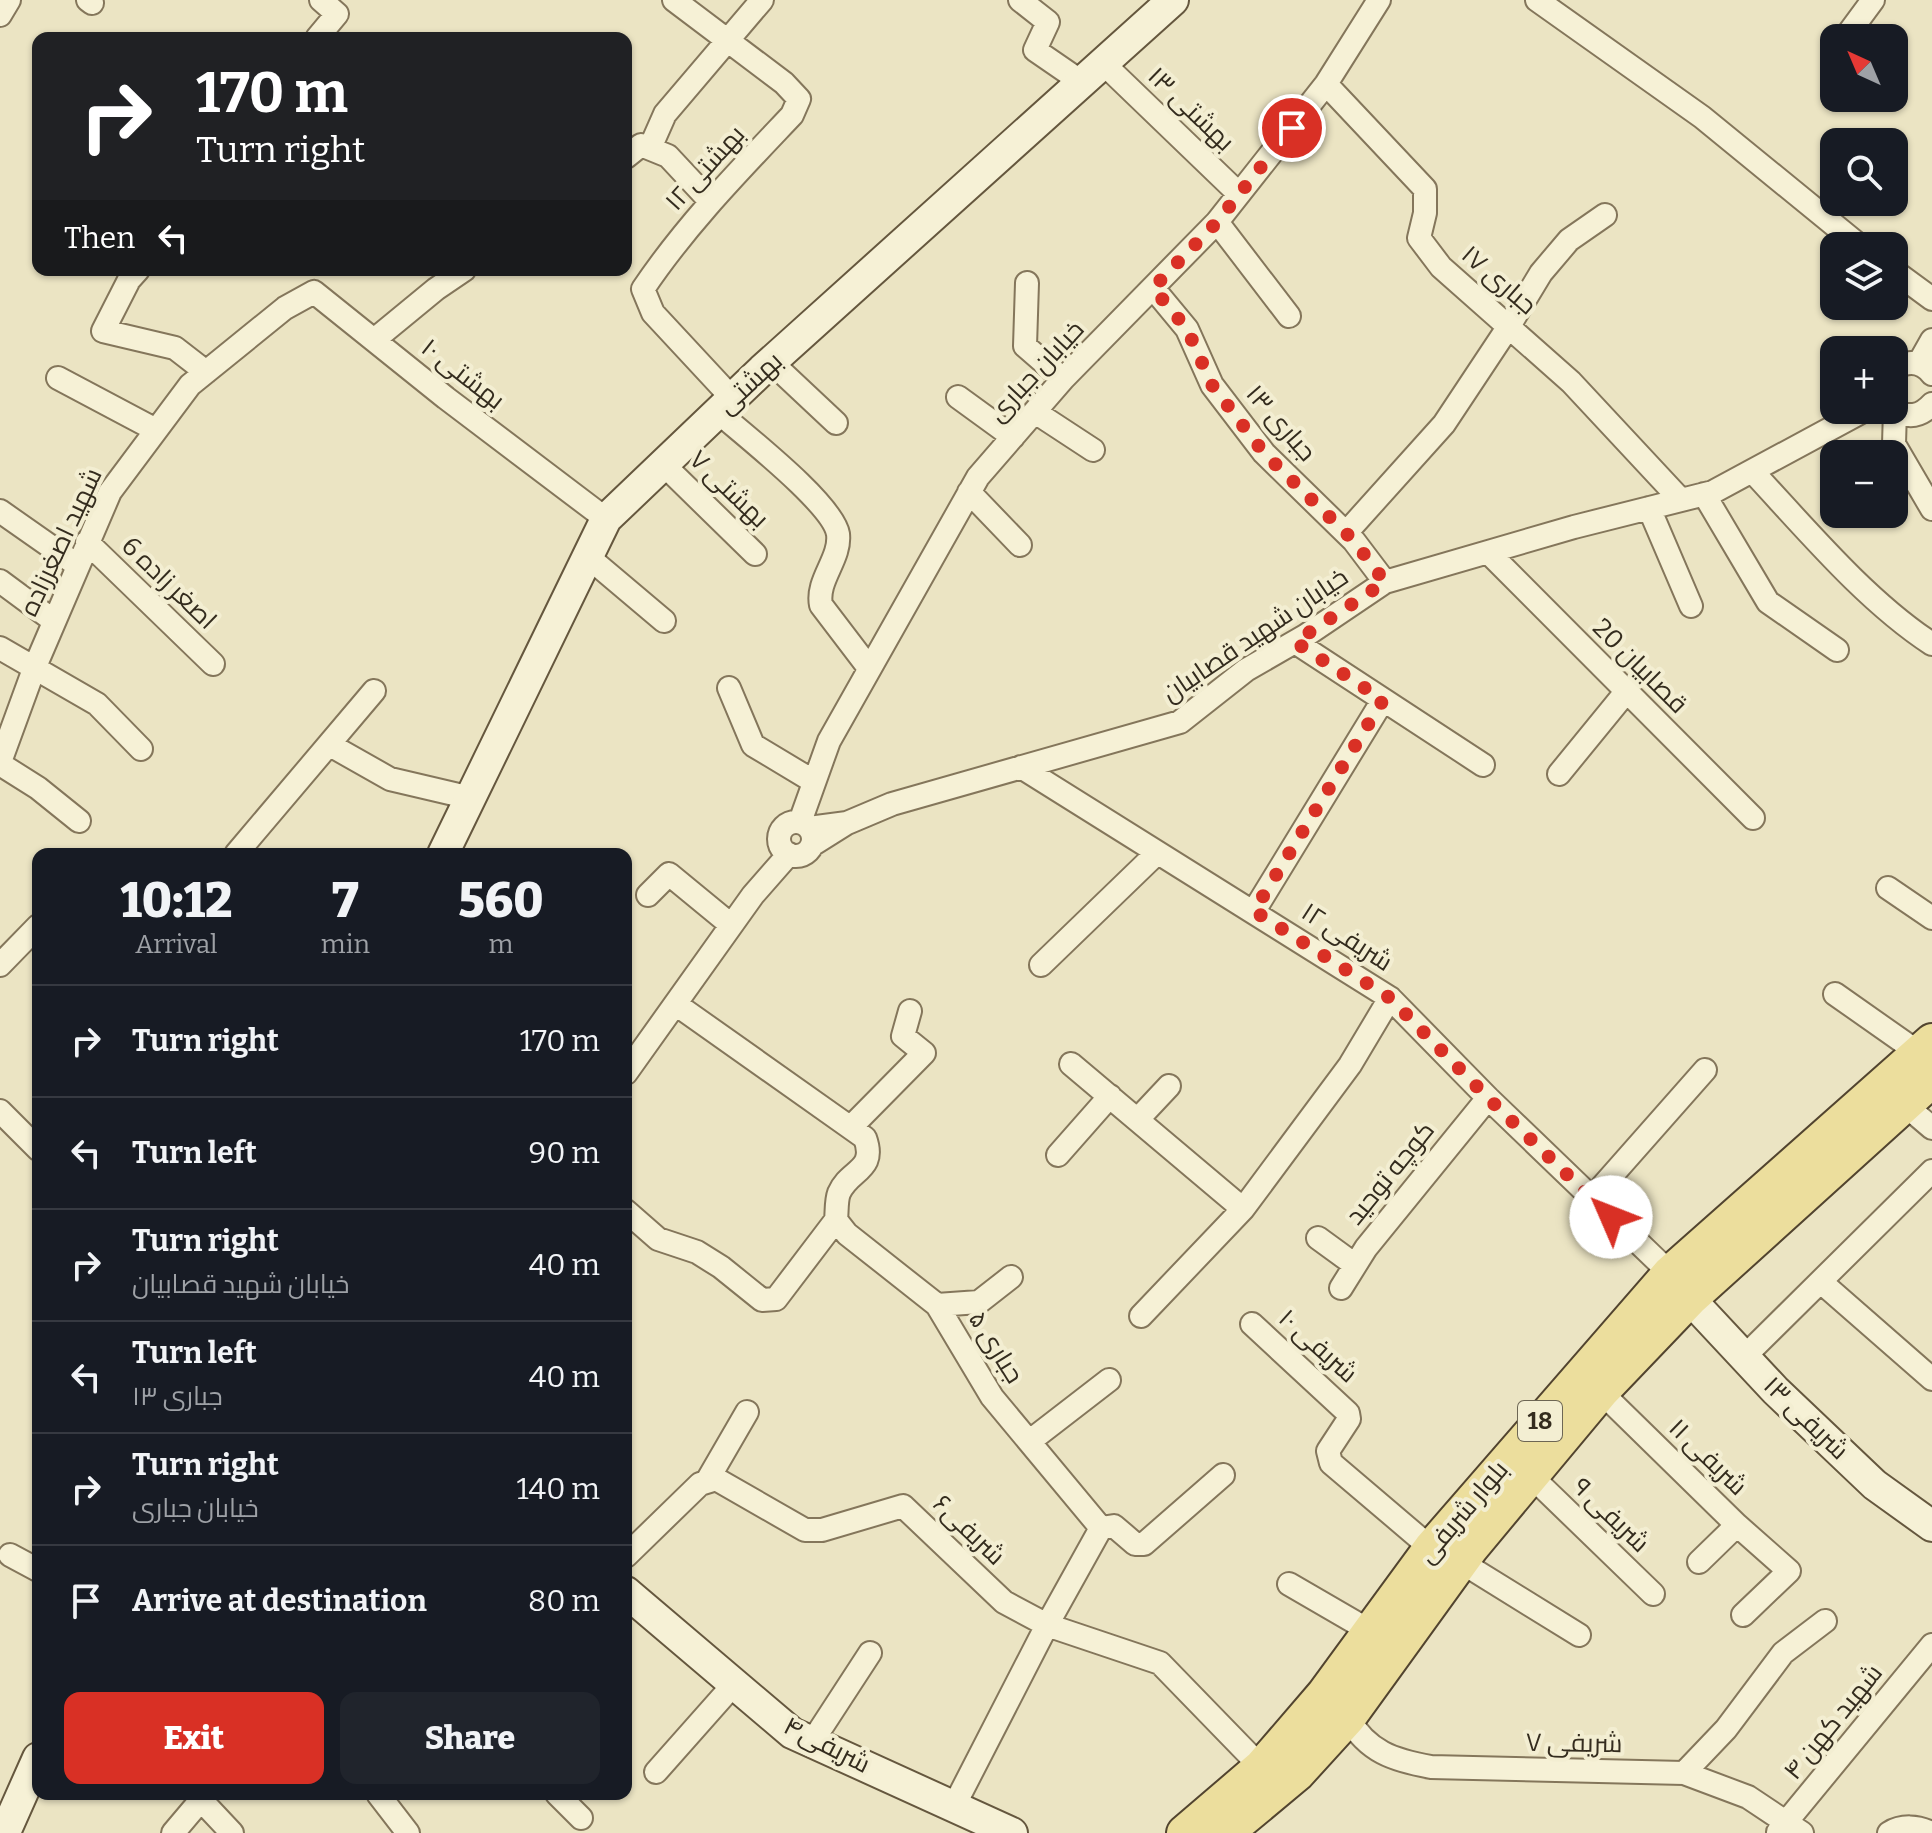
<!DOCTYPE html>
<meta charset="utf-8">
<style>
body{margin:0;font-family:Bitter,Cairo,serif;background:#20242c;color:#f1f3f6;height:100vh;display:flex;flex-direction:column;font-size:30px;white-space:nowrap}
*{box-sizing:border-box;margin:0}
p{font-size:26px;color:#9ea1a6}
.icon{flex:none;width:44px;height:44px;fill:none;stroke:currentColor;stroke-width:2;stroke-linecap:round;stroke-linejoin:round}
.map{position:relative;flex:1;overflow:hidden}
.details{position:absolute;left:32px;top:848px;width:600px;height:952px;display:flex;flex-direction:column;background:#171b24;border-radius:16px;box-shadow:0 2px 6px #0004}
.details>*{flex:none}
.top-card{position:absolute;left:32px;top:32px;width:600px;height:244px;border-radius:16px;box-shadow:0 2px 6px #0004;background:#202124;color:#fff;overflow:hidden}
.needle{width:52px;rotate:316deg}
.tools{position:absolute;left:1820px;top:24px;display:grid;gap:16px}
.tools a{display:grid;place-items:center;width:88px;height:88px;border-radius:16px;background:#171b24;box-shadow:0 2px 6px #0004;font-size:40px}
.pin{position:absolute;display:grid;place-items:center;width:68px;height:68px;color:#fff;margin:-34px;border:4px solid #fff;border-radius:50%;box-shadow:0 2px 8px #0007}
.me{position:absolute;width:88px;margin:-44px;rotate:314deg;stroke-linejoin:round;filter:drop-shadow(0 0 6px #0008)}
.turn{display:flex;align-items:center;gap:28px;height:168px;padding:0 32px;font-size:36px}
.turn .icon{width:104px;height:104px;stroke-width:2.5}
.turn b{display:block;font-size:56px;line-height:68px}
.then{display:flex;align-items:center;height:76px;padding:0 32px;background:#0003;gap:16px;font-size:30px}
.eta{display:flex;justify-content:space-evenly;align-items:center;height:136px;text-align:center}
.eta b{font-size:48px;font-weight:800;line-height:56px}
.cta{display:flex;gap:16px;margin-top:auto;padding:16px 32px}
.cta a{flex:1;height:92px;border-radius:16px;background:#d93025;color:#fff;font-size:32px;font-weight:800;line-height:92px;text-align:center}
.cta a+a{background:#20242c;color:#f1f3f6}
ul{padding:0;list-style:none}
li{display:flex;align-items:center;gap:24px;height:112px;padding:0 32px;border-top:2px solid #363941}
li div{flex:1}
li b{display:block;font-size:30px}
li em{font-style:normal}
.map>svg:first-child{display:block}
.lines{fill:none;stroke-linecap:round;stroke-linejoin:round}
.street-casing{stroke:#84765b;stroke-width:26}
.secondary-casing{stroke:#65573e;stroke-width:34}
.primary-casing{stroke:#52442f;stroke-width:38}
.street{stroke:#f6f1d6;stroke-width:22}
.secondary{stroke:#f6f1d6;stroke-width:30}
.primary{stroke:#ecde9d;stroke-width:34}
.route{stroke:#d93025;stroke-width:14;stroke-dasharray:0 25.2}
.labels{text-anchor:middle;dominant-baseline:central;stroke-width:8;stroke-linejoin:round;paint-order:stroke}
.shield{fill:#f3eed2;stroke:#6d6654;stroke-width:2}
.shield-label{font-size:24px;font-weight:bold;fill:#342c1e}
.street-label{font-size:26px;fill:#342c1e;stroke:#f3eed2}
</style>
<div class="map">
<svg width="1932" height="1833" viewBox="0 0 1932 1833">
<rect width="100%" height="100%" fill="#ebe4c3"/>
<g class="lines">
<defs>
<path id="street" d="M88,0l4,3
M674,0l110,83 15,16 -7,16c-53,56 -106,110 -149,174l10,24 79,85
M1020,0l28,22 -13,28 48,33
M1537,0l165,117 158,129
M0,15l9,-15
M317,38l20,-24 -16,-14
M1845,38l28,-38
M1104,64l135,130
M1326,84l99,105v24l-6,25 22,29 130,115 110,118
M650,148l15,-34 97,-114
M626,157l15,-12 27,11 42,45
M1217,222l72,94
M138,270l-9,10 -26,51 72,17 31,24
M1894,271l38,28
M1027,283l-2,63 38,33
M1153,288l34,41 25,56 52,68 90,88 31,41
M374,340l62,-51 28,-19
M771,362l65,61
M1919,363l13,-23
M1894,369c13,-9 28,-8 38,5
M58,378l98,52
M958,397l55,40
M1894,410c14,8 26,7 38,-6
M1895,410l-1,34 38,65
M718,412c26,23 115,92 120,122 3,25 -22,46 -17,71l48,63
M1035,412l58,38
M663,464l92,90
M1752,471c54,58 114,130 180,173
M969,492l51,53
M1704,494l64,108 69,48
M1649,508l42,98
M0,511l77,54
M1346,533l98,-109 65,-98 32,-53 28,-33 36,-25
M87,542l126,122
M1489,553l264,265
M587,556l77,65
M0,581l54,40
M1295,642l188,123
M0,648l97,56 44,45
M729,688l24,57 60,36
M330,745l60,34 81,19
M0,762l34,-93 76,-177 80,-107 95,-77 29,-16 132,106 160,121
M0,764l38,24 41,33
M1021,767l369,231 98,100 182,175
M1559,774l67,-82
M800,822l29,-81 149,-264 85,-98 154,-157 109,-138 53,-84
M779 839a17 17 0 1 1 34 0a17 17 0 1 1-34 0Z
M847,823l45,-19 288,-82 66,-52 59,-34 80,-54 189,-55 139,-35 152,-82
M809,828l38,-5 -35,22
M236,854l138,-163
M1888,888l44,30
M648,895l21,-21 62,51
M1254,911l129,-211
M0,965l38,-39
M1041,965l116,-112
M1835,994l84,59
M677,1005l188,133c12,33 -16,31 -26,55 -3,8 -2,19 -3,27l11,14 90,71 55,92 109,131 -54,97 -93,181
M1071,1064l172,145
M626,1073l127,-178 36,-41
M1905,1105l27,23
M0,1111l38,38
M1138,1119l31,-33
M851,1127l73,-74 -21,-17 7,-25
M1058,1155l52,-59
M1592,1198l113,-128
M626,1211l32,28 39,13 24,15 41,33 14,-1 60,-79
M1318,1238l37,27
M1821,1282l111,97
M1341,1288l25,-40 122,-150
M937,1305l42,-3 32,-25
M1141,1316l102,-107 107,-144 40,-67
M1252,1324l96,89 1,6 -21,32 3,12 100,85
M1744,1357l188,-186
M1601,1392l136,133 -38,37
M1030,1441l79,-61
M1530,1475l123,119
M707,1481l40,-69
M1737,1525l52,46 -46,44
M1101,1528l13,-2 21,18h9l79,-69
M10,1555l28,15
M626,1556l74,-72 16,-5 89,51h17l81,-24 101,96 43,23 113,38 101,104
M1461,1562l118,73
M1289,1584l81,47
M1348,1718c20,34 45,42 83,49l253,6 64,24 54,36
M812,1742l58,-89
M656,1772l78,-88
M1684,1773l42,-44 57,-76 42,-32
M378,1794l30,39
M557,1794l24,24
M201,1800l31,33
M1778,1832l154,-187
M173,1833l33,-39
M1889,1833c13,-8 29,-7 42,0"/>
<path id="secondary" d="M443,854l163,-335 156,-149 411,-370
M1690,1299l85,91 100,95 57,41
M626,1592l166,141 220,100
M6,1830l32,-72"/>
<path id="primary" d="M1184,1833l77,-66 14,-16 49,-57 107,-146 239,-275 262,-232
M1226,1833l71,-59 51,-56 123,-170 130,-156 89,-93 242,-219"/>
</defs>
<use href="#street" class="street-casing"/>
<use href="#secondary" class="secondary-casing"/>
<use href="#primary" class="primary-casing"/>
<use href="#street" class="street"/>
<use href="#secondary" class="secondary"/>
<use href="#primary" class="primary"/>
</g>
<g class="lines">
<path class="route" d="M1292,128l-75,94 -64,66 34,41 25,56 52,68 90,88 31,41 -90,60 88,58 -129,211 136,87 98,100 123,119"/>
</g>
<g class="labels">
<rect class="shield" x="1518" y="1401" width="44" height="40" rx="6"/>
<g class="shield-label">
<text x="1540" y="1421">18</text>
</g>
<g class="street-label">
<text transform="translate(1191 109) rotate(44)">بهشتی ۱۳</text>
<text transform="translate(705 168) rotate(-48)">بهشتی ۱۲</text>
<text transform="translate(1499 280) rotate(41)">جباری ۱۷</text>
<text transform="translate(1036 371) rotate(-47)">خیابان جباری</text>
<text transform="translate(463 374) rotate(38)">بهشتی ۱۰</text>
<text transform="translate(750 383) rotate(-43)">بهشتی</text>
<text transform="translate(1281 423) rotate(49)">جباری ۱۳</text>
<text transform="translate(729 489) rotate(44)">بهشتی ۷</text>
<text transform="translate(61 542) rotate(-65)">شهید اصغرزاده</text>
<text transform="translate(169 583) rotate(44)">اصغر زاده 6</text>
<text transform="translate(1255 635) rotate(-34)">خیابان شهید قصابیان</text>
<text transform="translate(1640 666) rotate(45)">قصابیان 20</text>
<text transform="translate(1347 937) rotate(33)">شریفی ۱۲</text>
<text transform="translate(1390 1173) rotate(-51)">کوچه توحید</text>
<text transform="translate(1318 1346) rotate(42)">شریفی ۱۰</text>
<text transform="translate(996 1347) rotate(58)">جباری ۵</text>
<text transform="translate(1806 1418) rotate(44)">شریفی ۱۳</text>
<text transform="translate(1708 1457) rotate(44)">شریفی ۱۱</text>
<text transform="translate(1463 1512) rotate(-50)">بلوار شریفی</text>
<text transform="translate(1611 1515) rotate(44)">شریفی ۹</text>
<text transform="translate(969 1530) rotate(44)">شریفی۶</text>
<text transform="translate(1833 1722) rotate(-51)">شهید کهن ۴</text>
<text transform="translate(1574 1743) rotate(1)">شریفی ۷</text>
<text transform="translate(827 1745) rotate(27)">شریفی۴</text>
</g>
</g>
</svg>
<div class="tools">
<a><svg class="needle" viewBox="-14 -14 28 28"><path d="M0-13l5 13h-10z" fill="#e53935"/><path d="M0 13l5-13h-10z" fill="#9ea1a6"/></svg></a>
<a><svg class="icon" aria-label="search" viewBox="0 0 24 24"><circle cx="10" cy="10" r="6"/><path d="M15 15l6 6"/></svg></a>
<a><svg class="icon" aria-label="layers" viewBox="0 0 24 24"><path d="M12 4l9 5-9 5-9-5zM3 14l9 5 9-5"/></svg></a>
<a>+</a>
<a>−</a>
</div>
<div class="pin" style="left:1292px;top:128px;background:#d93025"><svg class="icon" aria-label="arrive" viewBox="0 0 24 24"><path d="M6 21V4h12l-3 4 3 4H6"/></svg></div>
<svg class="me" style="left:1611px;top:1217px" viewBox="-20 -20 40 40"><circle r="19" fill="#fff"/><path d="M0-13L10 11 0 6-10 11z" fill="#d93025"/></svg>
<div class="top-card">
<div class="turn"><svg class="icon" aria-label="right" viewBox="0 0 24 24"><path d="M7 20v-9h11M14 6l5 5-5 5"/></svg><div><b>170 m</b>Turn right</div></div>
<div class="then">Then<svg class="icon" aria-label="left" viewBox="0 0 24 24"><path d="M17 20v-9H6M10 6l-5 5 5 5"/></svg></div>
</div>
<section class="details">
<div class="eta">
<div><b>10:12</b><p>Arrival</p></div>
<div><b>7</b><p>min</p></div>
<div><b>560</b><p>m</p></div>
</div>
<ul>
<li><svg class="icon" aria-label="right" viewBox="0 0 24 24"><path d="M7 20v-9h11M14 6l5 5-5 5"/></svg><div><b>Turn right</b></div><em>170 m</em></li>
<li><svg class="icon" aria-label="left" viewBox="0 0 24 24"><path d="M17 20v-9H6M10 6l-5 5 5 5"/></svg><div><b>Turn left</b></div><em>90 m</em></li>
<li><svg class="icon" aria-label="right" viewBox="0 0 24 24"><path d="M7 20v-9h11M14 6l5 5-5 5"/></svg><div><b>Turn right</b><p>خیابان شهید قصابیان</p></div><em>40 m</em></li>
<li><svg class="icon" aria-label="left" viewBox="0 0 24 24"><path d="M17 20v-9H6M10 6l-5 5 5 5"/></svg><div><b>Turn left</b><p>جباری ۱۳</p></div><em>40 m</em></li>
<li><svg class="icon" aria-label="right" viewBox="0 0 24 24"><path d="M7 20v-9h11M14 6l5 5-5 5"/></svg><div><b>Turn right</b><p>خیابان جباری</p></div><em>140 m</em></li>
<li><svg class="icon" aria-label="arrive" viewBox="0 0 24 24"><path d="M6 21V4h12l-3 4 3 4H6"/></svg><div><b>Arrive at destination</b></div><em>80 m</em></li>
</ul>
<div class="cta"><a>Exit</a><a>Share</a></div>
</section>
</div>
